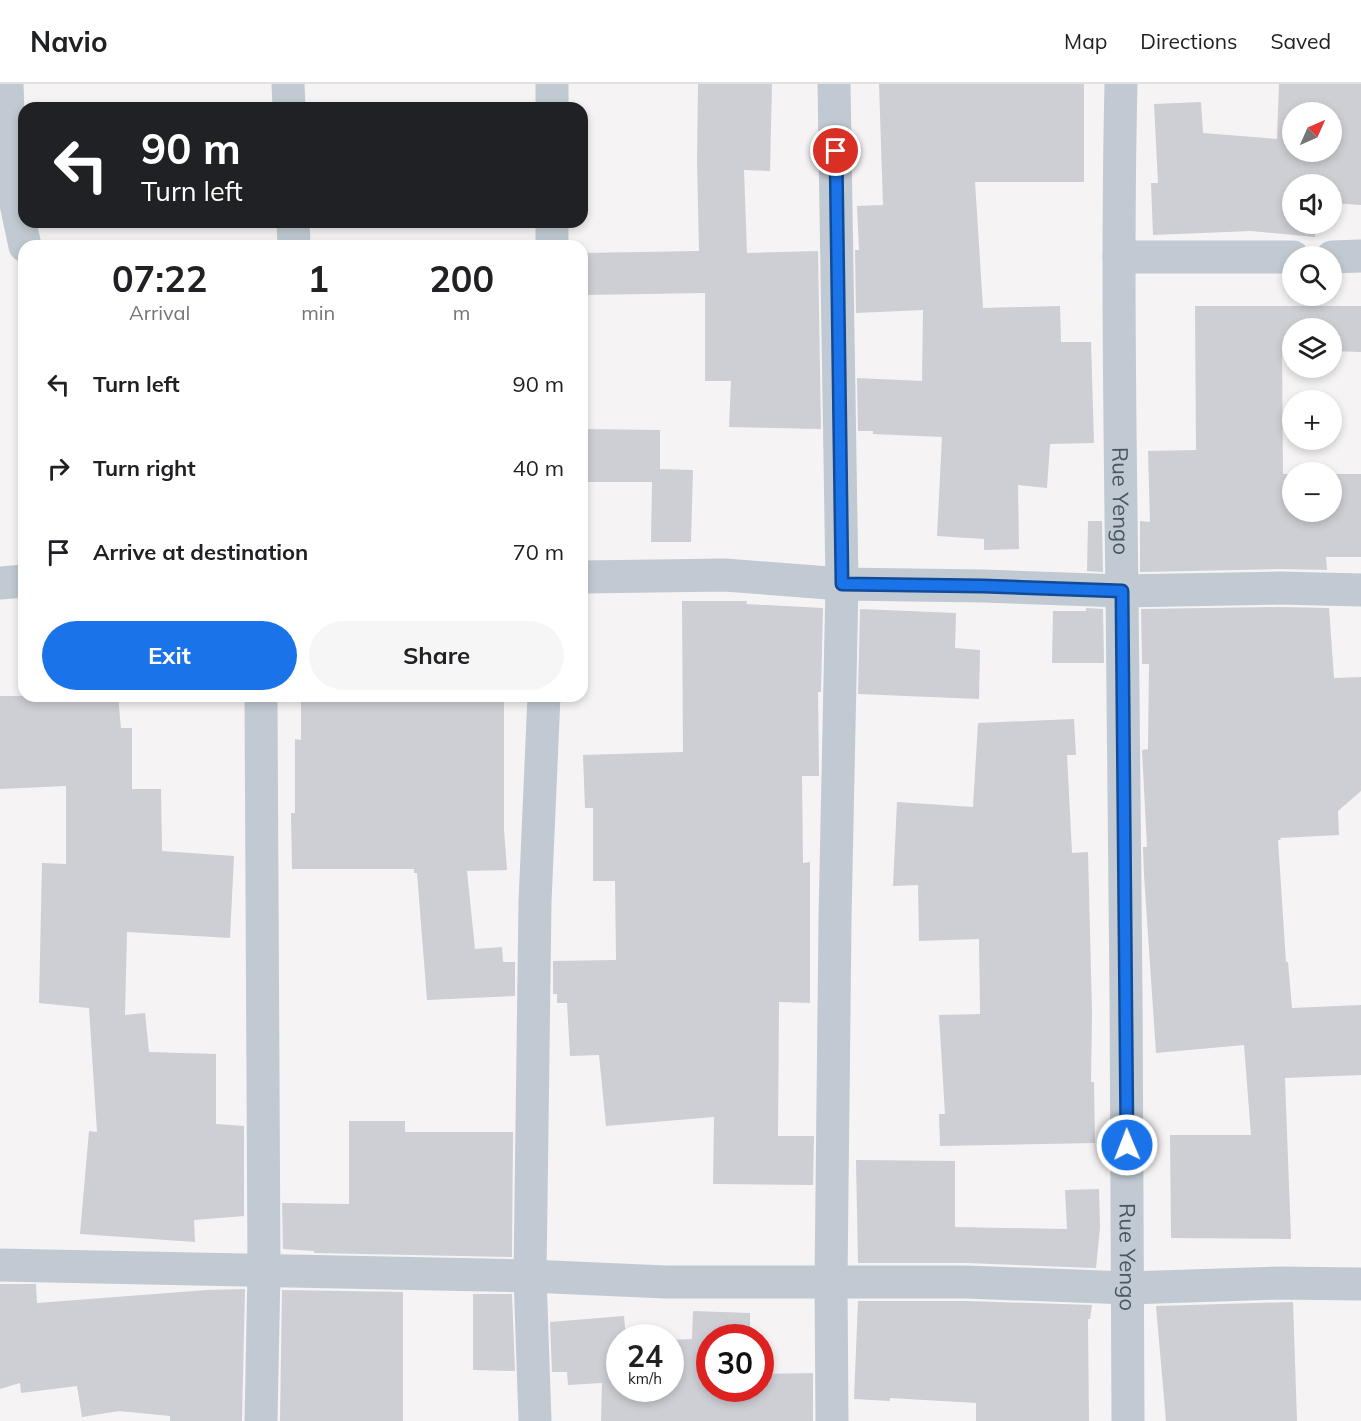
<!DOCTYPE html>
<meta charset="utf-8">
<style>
body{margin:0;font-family:Mulish,sans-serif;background:#f6f6f6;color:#202124;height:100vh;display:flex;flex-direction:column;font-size:22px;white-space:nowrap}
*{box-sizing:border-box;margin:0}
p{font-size:20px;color:#757577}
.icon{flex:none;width:33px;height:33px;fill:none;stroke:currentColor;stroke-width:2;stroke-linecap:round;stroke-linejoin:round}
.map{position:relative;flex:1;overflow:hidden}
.panel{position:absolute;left:18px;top:156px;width:570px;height:462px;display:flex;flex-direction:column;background:#fff;border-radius:18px;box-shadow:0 3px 9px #0003}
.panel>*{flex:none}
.banner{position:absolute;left:18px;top:18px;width:570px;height:126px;border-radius:18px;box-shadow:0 3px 9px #0003;background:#202124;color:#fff;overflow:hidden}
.needle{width:39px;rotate:45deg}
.buttons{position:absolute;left:1282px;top:18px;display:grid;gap:12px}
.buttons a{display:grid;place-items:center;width:60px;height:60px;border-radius:50%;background:#fff;box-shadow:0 3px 9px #0003;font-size:30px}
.speed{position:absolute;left:606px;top:1240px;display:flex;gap:12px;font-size:30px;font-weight:700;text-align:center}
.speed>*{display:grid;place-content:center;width:78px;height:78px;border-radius:50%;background:#fff;box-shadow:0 3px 9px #0003;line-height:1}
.speed small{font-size:15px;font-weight:400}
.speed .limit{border:9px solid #d22;background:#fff;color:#111}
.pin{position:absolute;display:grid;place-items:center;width:51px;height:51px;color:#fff;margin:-26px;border:3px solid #fff;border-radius:50%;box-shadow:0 2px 6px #0007}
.me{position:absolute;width:66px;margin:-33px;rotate:359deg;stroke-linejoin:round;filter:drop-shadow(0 0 4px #0008)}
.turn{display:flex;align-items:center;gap:21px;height:126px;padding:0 24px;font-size:27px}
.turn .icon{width:78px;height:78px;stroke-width:2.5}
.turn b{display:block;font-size:42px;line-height:51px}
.eta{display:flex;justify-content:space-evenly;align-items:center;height:102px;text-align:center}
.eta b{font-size:36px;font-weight:700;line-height:42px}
.cta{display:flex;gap:12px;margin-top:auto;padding:12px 24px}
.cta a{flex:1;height:69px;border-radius:36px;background:#1a73e8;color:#fff;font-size:24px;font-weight:700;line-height:69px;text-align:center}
.cta a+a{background:#f6f6f6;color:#202124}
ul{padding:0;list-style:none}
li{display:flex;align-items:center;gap:18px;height:84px;padding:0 24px}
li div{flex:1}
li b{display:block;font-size:22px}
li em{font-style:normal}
header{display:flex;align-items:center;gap:36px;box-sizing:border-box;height:84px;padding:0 30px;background:#fff;border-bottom:2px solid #e0e0e0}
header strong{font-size:28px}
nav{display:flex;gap:33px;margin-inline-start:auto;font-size:21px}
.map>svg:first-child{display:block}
.building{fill:#cdcfd5;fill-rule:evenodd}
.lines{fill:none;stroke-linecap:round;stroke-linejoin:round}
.street{stroke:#c1cad2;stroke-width:33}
.route-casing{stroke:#114b97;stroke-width:15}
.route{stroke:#1a73e8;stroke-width:10}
.labels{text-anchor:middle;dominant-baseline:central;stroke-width:4.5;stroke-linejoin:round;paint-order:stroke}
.street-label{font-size:22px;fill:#4a5661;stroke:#fff}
</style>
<header>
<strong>Navio</strong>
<nav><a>Map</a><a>Directions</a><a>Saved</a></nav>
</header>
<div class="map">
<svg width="1361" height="1337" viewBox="0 0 1361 1337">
<rect width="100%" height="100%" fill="#f5f3f3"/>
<path class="building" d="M698,0h74l-2,87 -26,-1 3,83 71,-2 3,178 -92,-2 2,-46h-26v-88l-120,2 -1,-42 115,-2 -2,-90z
M879,0h205v98h-109l8,126 77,-2 1,36h30l3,101 -44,1 -3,44 -29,-3 1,64 -35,1v-11l-47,-3 5,-99 -69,-3v-3h-15l-1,-53 65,3 1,-71 -67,3 -1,-63h4l-2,-44 26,-1z
M1279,0h82v121l-29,-2v-19h-39v40h23l-1,13 -64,-6 -98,4 -2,-52h7l-4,-79 47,-2 2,31 74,6zM1293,28h39v40h-39z
M1195,222h166v46l-29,-1v-23h-39v20h-11l1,126h10v38h39v-38h29v83h-35l1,13 -48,-1 -139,3v-51l10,1 -2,-71 48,-1z
M582,345l78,1v39l33,1 -2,72h-40l1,-60h-70z
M1088,437h14l1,51 -16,-1z
M682,517h65l-1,3 77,4 -2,84h-3l1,84h-17l1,87 7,-1v141l-31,-1 -1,134h36l-1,49 -100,-1 1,-67 -108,9 -7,-71 -29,1 -3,-53h-10v-9h-4v-33l63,-1 -1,-79h-22v-73h-8l-2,-53 100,-3z
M1279,523l50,1 5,70 27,-1v114l-23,20 1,24 -59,3 1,2h-3l8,122h2l4,46 69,-3v70l-76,3 6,161 -120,-1 -1,-103h81l-7,-90 -88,8 -12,-178 -1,-28h4l-5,-97 6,-1 1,-85h-7l-1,-55z
M1086,524l17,1 1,54h-52l1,-52h33z
M860,525l96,4 -1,35 25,2 -1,49 -121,-5z
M0,612h118l3,32h11v61h29l1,62 72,5 -4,82 -103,-6 -2,83 20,-2 4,39 67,2v70l28,2v90l-50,4 1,22 -115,-8 9,-103 8,1 -8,-124 -50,-5 3,-140 24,1v-78l-66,3z
M301,612h203v133l3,41 -40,1 8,78 27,-2 1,15h12v34l-88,4 -10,-127h-3v-4h-122l-1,-56h4v-74l6,1z
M1074,635l2,36h-9l5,98 16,-1 4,161 -1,69h3l1,61 -155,3 -1,-32h6l-6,-99 41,-1 -1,-75 -60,2 -1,-56 -25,1 4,-84 76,5 5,-84z
M349,1037h56v11h108l-1,125 -198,-4v-2l-31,-2 -1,-46 67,1z
M856,1076l99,1v66l112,2 -2,-39 34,-1 1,39 -4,40 -129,-5h-109z
M0,1200h36l1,19 170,-13 38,-1 -3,132h-72v-5l-51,-5 -37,6 -5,-31 -56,7 -1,-10 -20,6z
M282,1206l121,2v129h-123z
M473,1210h39l3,77 -42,-1z
M858,1217h108l126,4 -2,14h-2l1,102h-113v-18l-86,-5v3l-36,-2z
M1293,1218l4,119h-131l-10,-115z
M693,1227l57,2v25h-40v51h50v-15l53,-1v48h-212l1,-38 -34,2 -1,-13h-15l-2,-50 74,-6 2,22h-6v51h50v-49l22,-1z"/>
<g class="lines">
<g class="street">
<path d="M7,0l3,92 15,70"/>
<path d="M288,0l1,24"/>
<path id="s1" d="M1121,0c-4,170 -1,340 1,511 3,275 6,551 6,826"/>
<path d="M552,24v-24"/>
<path d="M293,138l1,24"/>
<path d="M552,162v-24"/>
<path d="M1119,173h174"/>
<path d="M1332,173l29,-1"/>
<path d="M582,493l143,-2 117,9 141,2 139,5 157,-3 82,2"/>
<path d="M0,499l24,-2"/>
<path d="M261,612l3,575 -3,150"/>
<path d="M0,1181l530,11 135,6h301l162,6 153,-5 80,1"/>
<path d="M535,1337l-5,-145 5,-374 9,-206"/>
<path d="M832,1337l-1,-139 4,-363 7,-335 -8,-500"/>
</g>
</g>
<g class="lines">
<defs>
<path id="route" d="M836,67l6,433 141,2 139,5 5,554"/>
</defs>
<use href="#route" class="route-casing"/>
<use href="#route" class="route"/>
</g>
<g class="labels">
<g class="street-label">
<text stroke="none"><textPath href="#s1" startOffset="417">Rue Yengo</textPath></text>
<text stroke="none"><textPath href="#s1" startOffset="1173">Rue Yengo</textPath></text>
</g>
</g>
</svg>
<div class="buttons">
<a><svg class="needle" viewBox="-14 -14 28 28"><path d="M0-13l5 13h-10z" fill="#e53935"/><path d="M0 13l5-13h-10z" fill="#757577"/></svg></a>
<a><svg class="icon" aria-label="sound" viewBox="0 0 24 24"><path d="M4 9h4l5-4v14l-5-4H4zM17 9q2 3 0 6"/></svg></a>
<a><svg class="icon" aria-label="search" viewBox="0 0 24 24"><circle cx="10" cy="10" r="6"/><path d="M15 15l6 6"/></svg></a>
<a><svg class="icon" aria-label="layers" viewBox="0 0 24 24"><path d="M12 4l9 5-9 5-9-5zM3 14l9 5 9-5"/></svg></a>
<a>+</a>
<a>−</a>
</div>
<div class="speed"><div>24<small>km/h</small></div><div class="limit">30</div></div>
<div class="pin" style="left:836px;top:67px;background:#d93025"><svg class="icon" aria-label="arrive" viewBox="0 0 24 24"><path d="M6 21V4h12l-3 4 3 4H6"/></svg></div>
<svg class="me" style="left:1127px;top:1061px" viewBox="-20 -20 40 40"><circle r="17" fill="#1a73e8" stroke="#fff" stroke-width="3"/><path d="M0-11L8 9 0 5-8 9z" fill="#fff"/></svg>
<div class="banner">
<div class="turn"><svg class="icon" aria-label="left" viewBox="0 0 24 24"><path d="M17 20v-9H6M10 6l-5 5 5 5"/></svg><div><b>90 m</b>Turn left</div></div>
</div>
<section class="panel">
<div class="eta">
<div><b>07:22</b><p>Arrival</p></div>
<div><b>1</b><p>min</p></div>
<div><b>200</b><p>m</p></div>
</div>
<ul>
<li><svg class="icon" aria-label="left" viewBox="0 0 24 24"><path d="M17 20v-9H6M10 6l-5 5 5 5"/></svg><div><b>Turn left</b></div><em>90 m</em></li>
<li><svg class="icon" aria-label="right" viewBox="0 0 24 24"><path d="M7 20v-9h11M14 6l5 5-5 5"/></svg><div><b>Turn right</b></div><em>40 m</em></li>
<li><svg class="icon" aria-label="arrive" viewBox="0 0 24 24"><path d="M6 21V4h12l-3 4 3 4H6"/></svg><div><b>Arrive at destination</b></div><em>70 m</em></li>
</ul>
<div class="cta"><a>Exit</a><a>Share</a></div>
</section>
</div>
